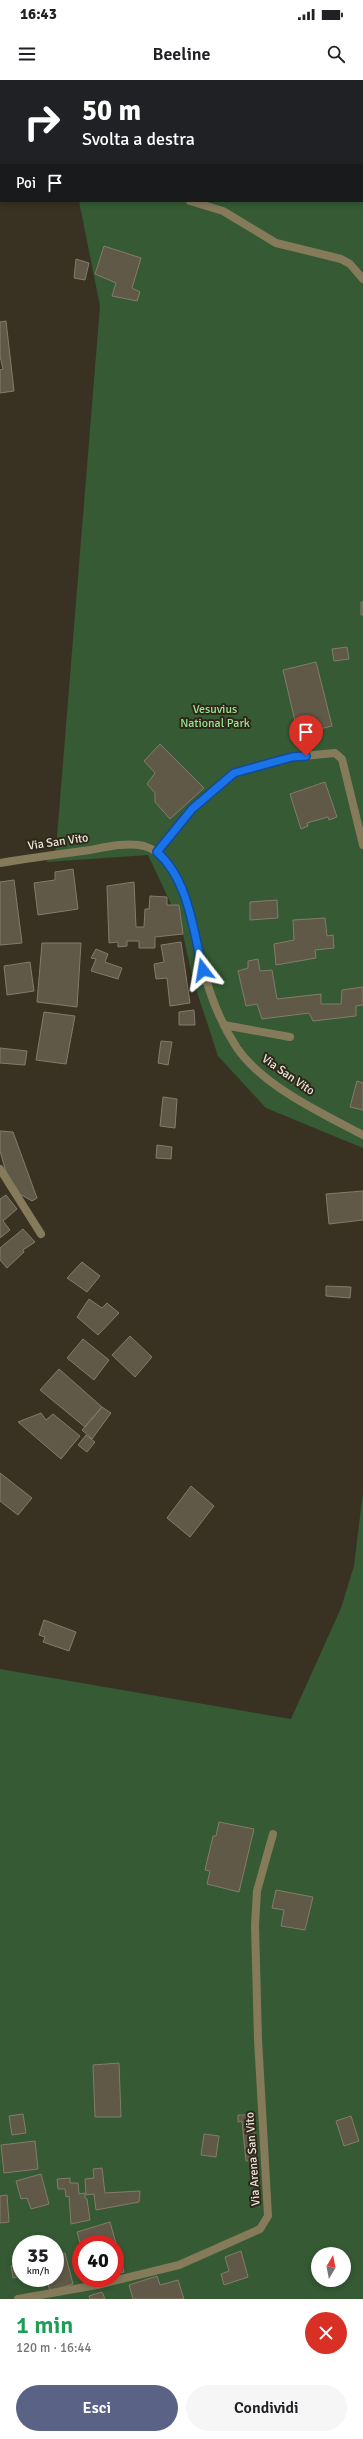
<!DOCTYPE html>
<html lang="it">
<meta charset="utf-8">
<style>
body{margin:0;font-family:Signika,sans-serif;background:#f6f6f6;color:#202124;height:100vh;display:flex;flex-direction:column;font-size:15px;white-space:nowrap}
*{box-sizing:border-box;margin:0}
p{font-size:13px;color:#757577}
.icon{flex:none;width:22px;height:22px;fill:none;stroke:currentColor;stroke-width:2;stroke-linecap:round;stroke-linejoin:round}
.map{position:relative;height:2219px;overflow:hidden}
.details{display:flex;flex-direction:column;background:#fff;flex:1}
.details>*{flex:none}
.hud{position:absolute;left:0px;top:0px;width:363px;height:122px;box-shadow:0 2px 6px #0003;background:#202124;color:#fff;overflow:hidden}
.needle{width:26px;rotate:10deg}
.controls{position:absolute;left:311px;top:2167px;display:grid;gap:8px}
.controls a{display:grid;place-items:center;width:40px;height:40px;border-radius:50%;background:#fff;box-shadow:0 2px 6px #0003;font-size:20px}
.speed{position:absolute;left:12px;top:2155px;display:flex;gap:8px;font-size:20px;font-weight:700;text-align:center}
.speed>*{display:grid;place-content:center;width:52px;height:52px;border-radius:50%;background:#fff;box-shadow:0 2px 6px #0003;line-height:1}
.speed small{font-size:10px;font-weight:400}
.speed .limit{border:6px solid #d22;background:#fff;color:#111}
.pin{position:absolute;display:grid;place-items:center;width:34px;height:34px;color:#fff;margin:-41px -17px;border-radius:50% 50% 50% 0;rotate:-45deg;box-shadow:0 0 4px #0007}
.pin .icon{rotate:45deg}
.me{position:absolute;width:44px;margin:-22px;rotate:346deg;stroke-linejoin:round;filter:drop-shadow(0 0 3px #0008)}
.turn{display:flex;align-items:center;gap:14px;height:84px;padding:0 16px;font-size:18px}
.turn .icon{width:52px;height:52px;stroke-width:2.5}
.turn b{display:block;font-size:28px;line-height:34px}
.then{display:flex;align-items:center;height:38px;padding:0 16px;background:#0003;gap:8px;font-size:15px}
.round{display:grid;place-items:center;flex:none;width:42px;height:42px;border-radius:21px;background:#f6f6f6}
.head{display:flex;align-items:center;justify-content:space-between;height:68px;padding:0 16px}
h1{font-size:24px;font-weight:600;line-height:30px;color:#1e9e55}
.button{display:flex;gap:8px;margin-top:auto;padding:8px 16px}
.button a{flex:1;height:46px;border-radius:24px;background:#5a6286;color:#fff;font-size:16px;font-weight:600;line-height:46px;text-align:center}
.button a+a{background:#f6f6f6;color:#202124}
.status{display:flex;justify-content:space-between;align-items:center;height:28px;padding:0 20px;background:#fff;direction:ltr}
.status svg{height:11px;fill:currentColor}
header{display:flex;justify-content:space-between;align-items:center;height:52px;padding:0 16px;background:#fff;font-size:18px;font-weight:600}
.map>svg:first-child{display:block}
.green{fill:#355a34;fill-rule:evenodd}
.building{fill:#605948;stroke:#847c6a}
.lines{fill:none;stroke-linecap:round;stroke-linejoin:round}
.minor{stroke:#857b5b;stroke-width:8}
.tertiary{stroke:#857b5b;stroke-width:8}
.route-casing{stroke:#114b97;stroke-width:10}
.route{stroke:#1a73e8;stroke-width:7}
.labels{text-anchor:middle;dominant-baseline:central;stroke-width:4;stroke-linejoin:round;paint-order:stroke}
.park-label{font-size:12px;fill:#97e593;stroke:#2f2819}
.street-label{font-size:12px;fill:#ece8de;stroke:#2f2819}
</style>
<div class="status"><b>16:43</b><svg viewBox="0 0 49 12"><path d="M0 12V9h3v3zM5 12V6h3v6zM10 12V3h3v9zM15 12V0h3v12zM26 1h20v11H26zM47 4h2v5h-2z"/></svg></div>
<header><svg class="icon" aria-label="menu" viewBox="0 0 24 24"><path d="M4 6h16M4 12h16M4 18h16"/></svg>Beeline<svg class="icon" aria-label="search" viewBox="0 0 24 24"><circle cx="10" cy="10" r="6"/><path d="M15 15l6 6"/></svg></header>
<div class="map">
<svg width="363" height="2219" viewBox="0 0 363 2219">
<rect width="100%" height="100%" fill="#393223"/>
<path class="green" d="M0,0h363v1068l-97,-40 -48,-52 -25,-76 -12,-55 -33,-70 -102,7 10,-13 44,-543 -21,-105h283v-120h-361v83z
M363,1412v807h-363v-630l291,50 50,-111 13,-42zM21,2164h34v34h-34zM81,2164h34v34h-34zM318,2174h26v26h-26z"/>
<path class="building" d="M104,166l37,12 -9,30 8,4 -3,9 -25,-5 4,-13 -21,-9z
M76,179l13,4 -4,17 -11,-2z
M6,241l8,70 -14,2v-23l3,-1 -3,-13v-34z
M361,522h2v13h-2z
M347,567l2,12 -15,2 -2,-12z
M316,582l16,64 -34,8 -15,-64z
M160,664l44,44 -34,31 -15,-17v-9l-8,-9 8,-11 -11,-12z
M325,702l12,35 -8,3 -1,-3 -21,6 1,3 -7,3 -11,-35z
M73,789l5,40 -40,6 -4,-32 21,-3v-8z
M14,800l8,63 -22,2v-63z
M134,802l2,45h8l1,-18h4l1,-13 17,1v8h12l4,29 -28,3v11h-16v-7h-12v5l-9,1v-5l-9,1 -2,-57z
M277,820l1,18 -28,2v-18z
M325,838l2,18 6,-1 1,13 -19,2 1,8 -40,7 -2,-21 20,-4 -1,-20z
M181,862l9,61 -20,3 -3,-28 -11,1 -2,-15 10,-2 -3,-17z
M42,863h39l-4,64 -40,-5z
M96,869l12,5 -3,8 17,6 -4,11 -27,-8 5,-12 -5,-1z
M258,879l2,12 12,-1 5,29 44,-5v10h20l1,-14 21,-3v18l-7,1v10l-43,5 -4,-8 -47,6 -5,-15 -11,2 -8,-35 10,-3v-7z
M30,882l4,29 -27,4 -3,-29z
M194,930l1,15h-16v-13z
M44,932l31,4 -9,48 -30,-4z
M161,961l11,1 -4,23 -10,-2z
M0,968l27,3 -2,14 -25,-2z
M357,1001l6,2v27l-13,-3z
M163,1017l14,2 -2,29 -15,-2z
M0,1051l13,1 24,66 -5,3 -14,-8 -12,-21 -6,-21z
M157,1065l15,2 -1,12 -15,-1z
M363,1111v29l-34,4 -3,-30z
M6,1115l11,14 -14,12 7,9 -10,8v-39z
M23,1149l12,13 -12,8 1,2 -17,16 -7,-8v-12z
M82,1182l18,14 -13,16 -20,-14z
M326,1206l25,1 -1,11 -24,-2z
M89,1219l13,9 5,-5 12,10 -21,22 -21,-18z
M130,1256l22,21 -17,20 -23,-22z
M83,1259l26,21 -15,20 -27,-22z
M59,1289l43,38 -17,20 -45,-37z
M102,1327l9,6 -19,26 -10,-9z
M41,1333l5,7 7,-6 27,22 -19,23 -43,-37z
M86,1355l9,7 -8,10 -9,-7z
M0,1393l32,25 -14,17 -18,-14z
M191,1406l23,20 -24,31 -23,-19z
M44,1540l32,12 -7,19 -26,-9 2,-5 -6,-2z
M219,1742l35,7 -15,63 -32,-8 3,-13 -5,-1 8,-34h3z
M276,1810l37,7 -8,33 -24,-4 3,-16 -12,-2z
M119,1983l2,54h-26l-2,-52z
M23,2034l3,19 -14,2 -3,-19z
M238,2035h16l2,45 -10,1 -4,-40 -4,1z
M351,2036l8,25 -15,5 -8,-25z
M204,2054l15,2 -3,21 -15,-2z
M35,2061l3,28 -34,4 -3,-28z
M102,2088l3,25 35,-2 -1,11 -43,8 -2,-16 -8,1 -1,-16 9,-1 -1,-9z
M41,2094l8,30 -18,5 -4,-11 -6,1 -5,-18z
M70,2098v5h8l1,11 6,-1v5l2,1 3,21 -19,4 -2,-28 -3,1 -1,-8h-7l-1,-10z
M7,2115l2,27 -9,1v-27z
M110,2142l14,50 -9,2v-30h-34v2l-4,-14z
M241,2171l7,26 -24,8 -3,-11 8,-3 -4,-14z
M65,2173l8,31 -23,7 -4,-13h9v-22z
M21,2184v12l-8,2 -2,-12z
M157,2196l3,9 18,-5 6,19h-51l-4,-14z
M102,2212l3,7h-15l-1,-3z"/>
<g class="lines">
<path class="minor" d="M77,1l1,-1
M0,76l1,1
M0,104l1,-1
M190,121l33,10 53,32 65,16 9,5 13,15
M157,772l35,-43 42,-36 58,-16 43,-4 7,6 21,86
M224,945l66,12
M0,1089l41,65
M18,2219l79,-14 82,-20 81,-36 8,-13 -10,-177 -3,-114 2,-34 16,-57"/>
<path class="tertiary" d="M0,783c30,-5 60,-9 90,-13 16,-3 38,-8 54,-4 42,12 48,86 59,122 7,28 19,57 34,80 26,38 86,66 126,87"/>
</g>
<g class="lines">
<defs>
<path id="route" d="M203,890c-10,-39 -14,-90 -46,-118l35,-43 42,-36 58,-16 14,-1"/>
</defs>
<use href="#route" class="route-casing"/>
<use href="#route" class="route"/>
</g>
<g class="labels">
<g class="park-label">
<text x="215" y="629">Vesuvius<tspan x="215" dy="14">National Park</tspan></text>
</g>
<g class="street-label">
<text transform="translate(58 762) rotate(-8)">Via San Vito</text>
<text transform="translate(288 995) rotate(35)">Via San Vito</text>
<text transform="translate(253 2079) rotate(-94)">Via Arena San Vito</text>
</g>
</g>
</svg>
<div class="controls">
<a><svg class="needle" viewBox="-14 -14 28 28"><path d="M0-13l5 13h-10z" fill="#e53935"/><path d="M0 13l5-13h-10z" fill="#757577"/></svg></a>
</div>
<div class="speed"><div>35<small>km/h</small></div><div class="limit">40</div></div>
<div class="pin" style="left:306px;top:676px;background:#d93025"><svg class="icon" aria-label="arrive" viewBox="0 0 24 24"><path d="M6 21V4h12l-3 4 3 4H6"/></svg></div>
<svg class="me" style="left:203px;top:890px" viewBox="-20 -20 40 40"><path d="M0-17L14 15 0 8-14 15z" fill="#1a73e8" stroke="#fff" stroke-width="4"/></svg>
<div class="hud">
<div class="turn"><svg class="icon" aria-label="right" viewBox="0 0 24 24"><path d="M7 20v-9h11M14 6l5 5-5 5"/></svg><div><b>50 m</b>Svolta a destra</div></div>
<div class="then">Poi<svg class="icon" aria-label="arrive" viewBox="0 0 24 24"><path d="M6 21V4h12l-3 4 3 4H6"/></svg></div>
</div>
</div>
<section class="details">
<div class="head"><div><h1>1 min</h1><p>120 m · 16:44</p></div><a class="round" style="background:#d93025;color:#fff"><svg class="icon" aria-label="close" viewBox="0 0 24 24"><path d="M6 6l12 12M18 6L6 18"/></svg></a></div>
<div class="button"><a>Esci</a><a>Condividi</a></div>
</section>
